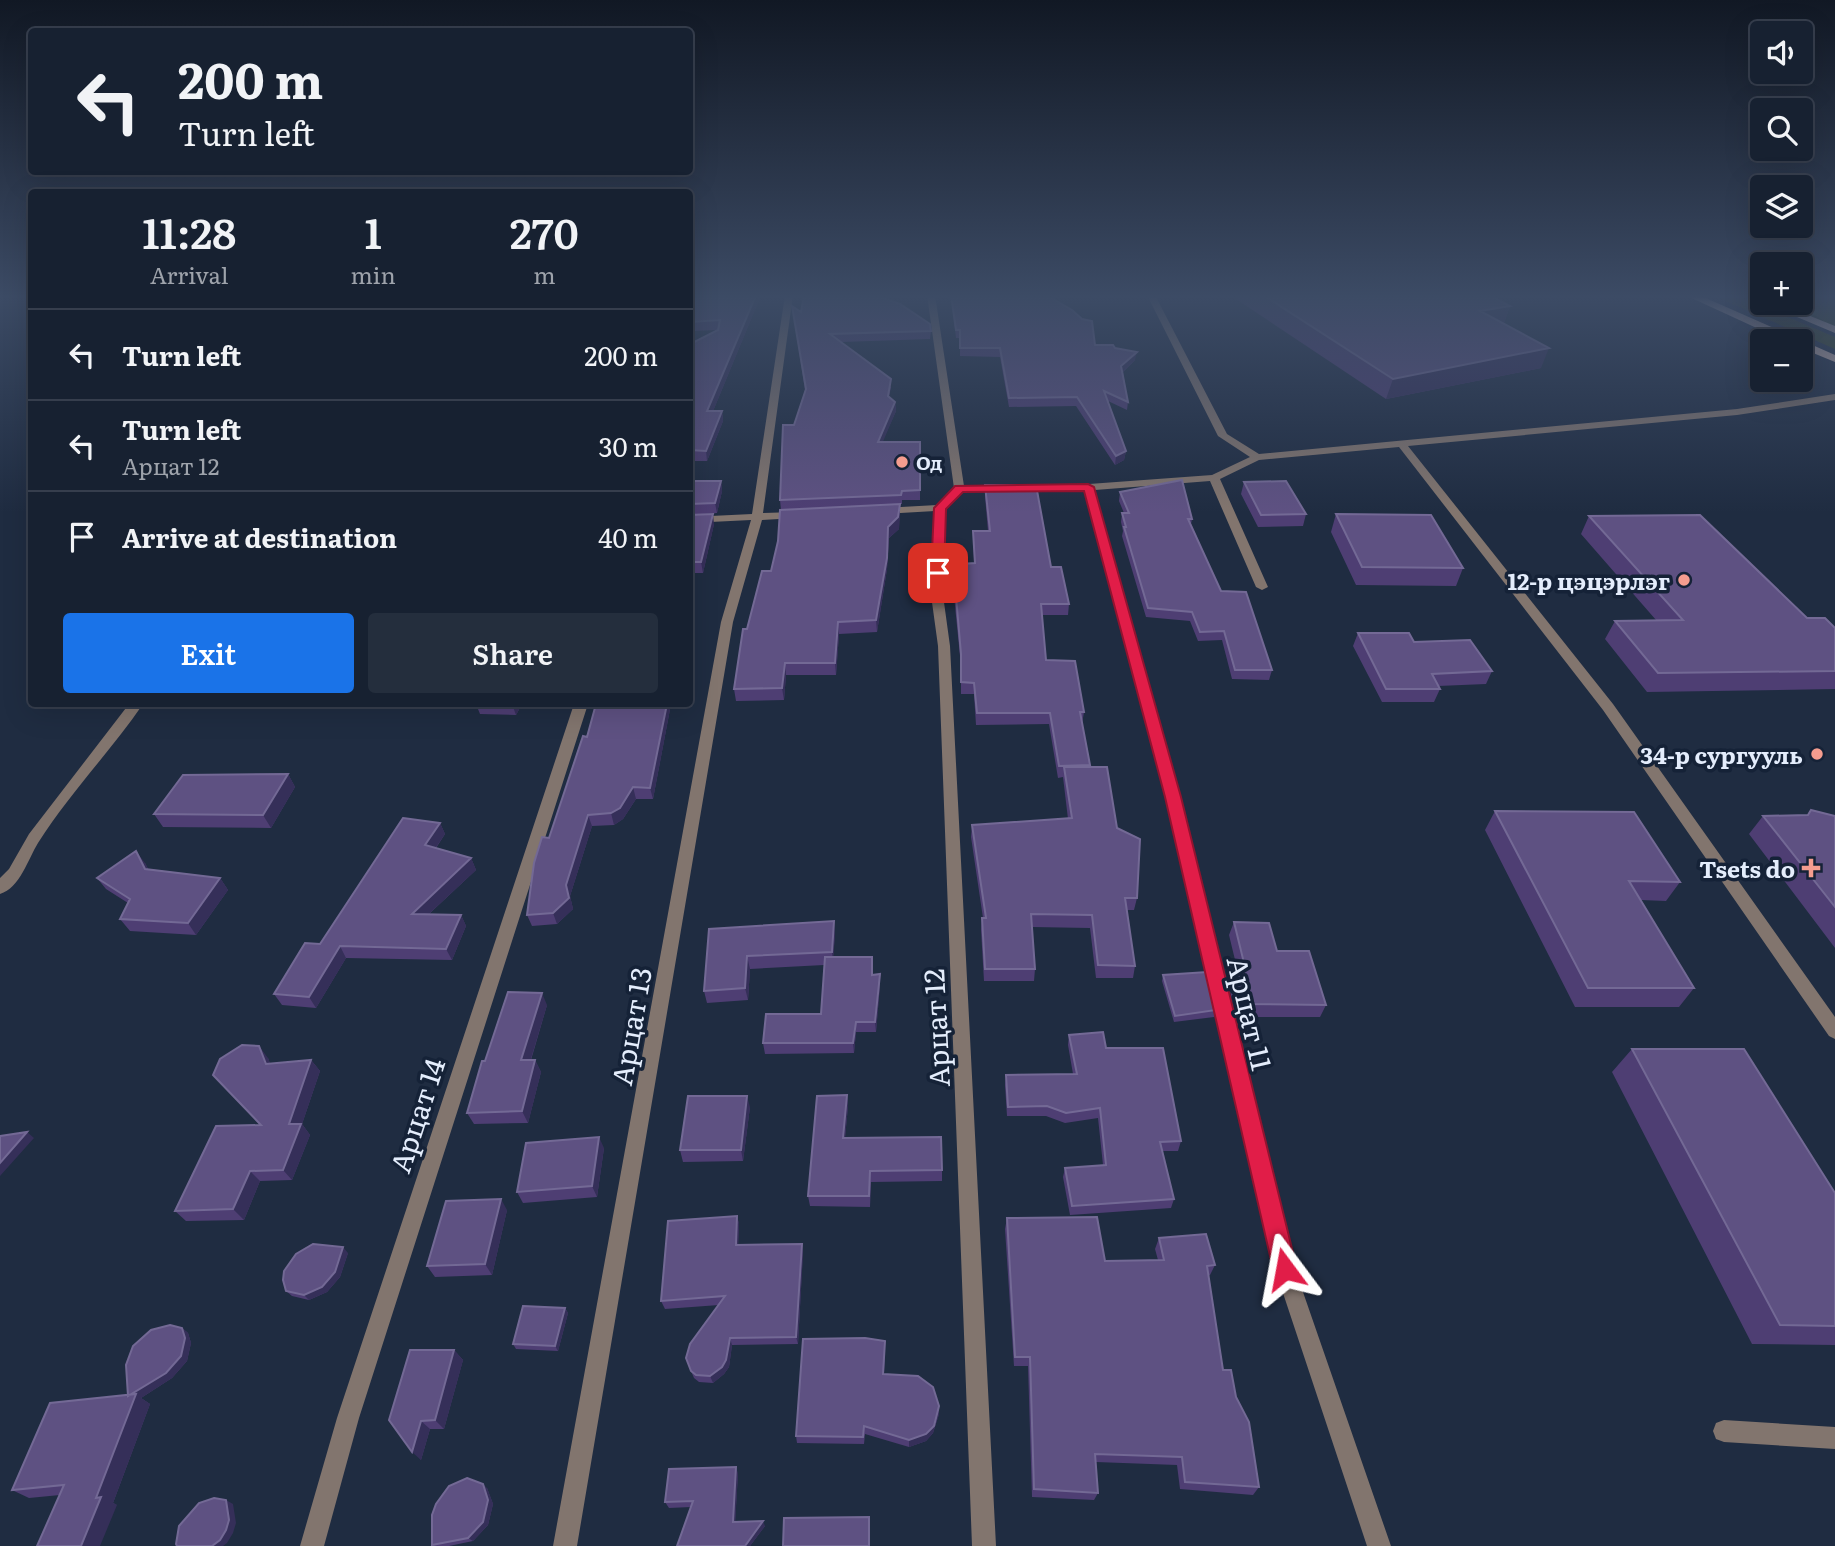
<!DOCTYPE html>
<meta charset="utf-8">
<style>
body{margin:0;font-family:Literata,serif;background:#242e3d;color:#f1f3f6;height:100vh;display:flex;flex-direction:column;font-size:26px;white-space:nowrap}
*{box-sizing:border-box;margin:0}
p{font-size:23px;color:#9ea3ab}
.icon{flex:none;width:38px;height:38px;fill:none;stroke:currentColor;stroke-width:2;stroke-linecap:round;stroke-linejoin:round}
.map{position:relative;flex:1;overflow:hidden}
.details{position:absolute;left:28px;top:189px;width:665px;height:518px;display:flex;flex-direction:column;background:#172131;border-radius:7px;box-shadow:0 7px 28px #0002,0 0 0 2px #363e4d}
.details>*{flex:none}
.top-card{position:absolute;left:28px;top:28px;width:665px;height:147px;border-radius:7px;box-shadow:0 7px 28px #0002,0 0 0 2px #363e4d;background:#172131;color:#f1f3f6;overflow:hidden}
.buttons{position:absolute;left:1750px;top:21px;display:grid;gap:14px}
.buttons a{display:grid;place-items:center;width:63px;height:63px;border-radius:7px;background:#172131;box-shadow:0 7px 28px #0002,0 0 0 2px #363e4d;font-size:35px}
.pin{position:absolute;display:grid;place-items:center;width:60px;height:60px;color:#fff;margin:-30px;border-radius:14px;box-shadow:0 4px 10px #0006}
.me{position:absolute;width:77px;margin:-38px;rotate:347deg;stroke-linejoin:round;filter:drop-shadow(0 0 5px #0008)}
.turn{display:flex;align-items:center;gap:24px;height:147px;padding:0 35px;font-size:32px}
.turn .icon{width:91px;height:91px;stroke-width:2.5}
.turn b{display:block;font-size:49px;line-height:60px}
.eta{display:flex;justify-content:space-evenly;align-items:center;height:119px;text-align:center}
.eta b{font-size:42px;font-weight:600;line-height:49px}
.button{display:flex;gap:14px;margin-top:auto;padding:14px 35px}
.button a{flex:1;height:80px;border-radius:7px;background:#1a73e8;color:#fff;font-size:28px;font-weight:600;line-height:80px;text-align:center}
.button a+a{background:#242e3d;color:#f1f3f6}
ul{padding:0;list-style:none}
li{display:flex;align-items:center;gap:21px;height:91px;padding:0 35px;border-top:2px solid #363e4d}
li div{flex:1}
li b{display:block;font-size:26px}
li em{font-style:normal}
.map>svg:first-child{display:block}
.green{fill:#394619}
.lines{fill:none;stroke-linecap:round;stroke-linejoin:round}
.minor{fill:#82756e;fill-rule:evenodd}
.trunk{fill:#ebccbe;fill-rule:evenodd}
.wall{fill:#4e3e73}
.shaded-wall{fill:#352f59}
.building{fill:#5e5182;stroke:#736995;stroke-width:2}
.route{fill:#e11d48;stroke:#92132f;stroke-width:2}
.poi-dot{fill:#f59d8f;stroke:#152237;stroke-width:2.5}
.labels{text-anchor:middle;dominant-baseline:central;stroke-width:7;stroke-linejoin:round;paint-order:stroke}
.far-poi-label{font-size:19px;font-weight:bold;fill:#e4edfc;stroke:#152237;text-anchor:start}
.poi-label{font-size:23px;font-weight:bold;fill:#e4edfc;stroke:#152237;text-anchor:end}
.near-street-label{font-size:28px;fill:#e4edfc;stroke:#152237}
</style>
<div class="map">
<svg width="1835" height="1546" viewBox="0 0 1835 1546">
<rect width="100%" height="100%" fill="#1f2c41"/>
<path class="green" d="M1712,295h23l100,42v12z
M1801,295h34v32l-59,-24h25z"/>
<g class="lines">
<path class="minor" d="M690,295h7l-7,5z
M785,295h8l-30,218 33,-1 5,3 -5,3 -34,2 -29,102 -156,924h-24l168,-924 30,-102 -61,3v-6l62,-3z
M927,295h8l29,191 125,-2 123,-9 38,-18 -32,-21 -71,-141h8l72,139 32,20 478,-45 98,-15v6l-98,15 -329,31 205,258 222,313v22l-6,-3 -226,-326 -204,-263 -140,13 -39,19 48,108 -6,3 -6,-3 -46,-106 -115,9 85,307 115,472 96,277h-24l-92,-277 -109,-472 -81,-307 -123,2 -17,17 -2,86 7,51 46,900h-24l-34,-900 -7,-51 4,-84 -52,3 -5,-3 5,-3 54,-3 17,-17z
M129,704h14c-33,48 -74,90 -105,139 -10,16 -18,45 -38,51v-16l9,-9 20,-35z
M574,704h14l-229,714 -35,128h-24l37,-128z
M1724,1420l111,7v22l-111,-7 -8,-3 -3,-8 3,-8z"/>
<path class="trunk" d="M1685,295h14l136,60v7l-34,-14v-7h-16z
M1746,295h14l4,8z
M1764,303h14l57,23v7z"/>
</g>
<path class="wall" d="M761,295l-48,116h9l1,10 -16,40h-17v-117l27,-14 -25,1 -1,-9z
M951,295l144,50 20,3 20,12 -12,12 5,30 -1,8 -19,-9 18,50 -2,9 -9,5 -39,-59 -67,1 -9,-50 -40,-1v-18h-4z
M1230,295h259l21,11 -6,17 37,45 -155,31z
M792,306l9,6 130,19 -1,8 -89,3 50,45 -2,10 6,5 1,9 -14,31h38v58h-18v4l-121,6 -1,-10 14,-75 11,-35z
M690,481h31l1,10 -5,22 -27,2z
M1244,482l62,32 -3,12 -45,1 -17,-33z
M985,485l66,82 18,37 -1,11h-26l4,45 38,52 -2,12 8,43 27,61 20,70 -3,12h-7l8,56 -2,12h-37l-6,-50 -58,-1 3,42 -1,12h-50l-3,-51 1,-12h1l-12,-81 1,-12 96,-6 -5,-42 -5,1 -9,-54 -73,1 -2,-31h-13v-28l-7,-70 1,-11h7l-1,-21 13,-1 -1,-32h15l-3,-35z
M1120,492l72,27 -1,5 30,67 51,79 -3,10 -37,-1 -10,-39 -24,1 -8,-20 -44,-4 -24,-81 1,-5 -2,-9 1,-9h2l-5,-12z
M900,504l-1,25 -10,9 -2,31 -10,63 -38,2 -3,41h-50l-2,25 -48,1 -2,-12 13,-60 24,-58 7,-30z
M1336,514l127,54 -7,18 -100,-1 -25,-53z
M690,515l24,9 -11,49h-13z
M1589,516l218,102 28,10v61l-188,3 -42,-53 10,-18 41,-1 -75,-86z
M1358,633l134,38 -6,13 -48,2 2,3 -6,13h-52l-29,-56z
M476,704h46l-6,11 -36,-1z
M671,704l-18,95h-17l-13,20 -9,6 -22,1 -22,70 3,13 -16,15 -25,2 -5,-11 22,-77 38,-101z
M288,774l7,13 -24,41 -108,-1 -9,-13z
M1811,810l24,6v132l-86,-114 14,-18 44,-1z
M1495,811l185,71 -14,19 -25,-1 53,88 -15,19h-104l-90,-177z
M440,823l5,11 -9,14 35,10 5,12 -47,44 32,1 5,11 -14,34 -106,-2 -30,50 -34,-3 -8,-11 46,-50z
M145,863l3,6 72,9 8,12 -32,45 -66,-4 -10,-12 8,-16 -22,-14 -9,-11z
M1234,922l92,83 -6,12h-84l-9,-40 4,-13h5l-7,-29z
M709,929l126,5 -2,23 40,18 7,-1v11l-4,47h-20l-2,21 -89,1 -2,-11 58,-29 3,-49 -74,4 -2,31 -41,3 -3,-12z
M1163,975l53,35 -2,7 -40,5 -12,-41z
M547,1005l-16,55h4l6,12 -13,51 -54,1 -7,-11 18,-52z
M1069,1035l37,13 75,93 -3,10h-16l12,48 -3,9 -101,7 -7,-38 2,-9 38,-3 -5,-47 -33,5 -19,-7h-39l-2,-31 1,-10 67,-1 -5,-29z
M1632,1049l203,144v152l-83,-1 -140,-272z
M268,1058l2,6 41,-4 9,11 -18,53 8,11 -18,45 -32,1 -16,39 -58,1 -11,-10 85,-86 -47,-50z
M847,1095l1,11 -3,32 97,32v11l-71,1 -1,25 -60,-1 -2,-10z
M750,1107l-7,54 -60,1 -3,-12z
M604,1148l-7,49 -74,6 -6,-11z
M507,1210l-15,65 -57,2 -8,-11z
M737,1216l2,8 -1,21 65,7 -5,92 -66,1 -3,22 -5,7 -11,9 -14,-1 -5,-4 -3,-7 28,-66 -54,4 -4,-8z
M1007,1218l98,43 53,-1 -3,-11 4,-11 56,27 -5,10 -2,1 15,94 13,27 23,90 -6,8 -73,-6 -3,-24 -81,-3 2,31 -4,7 -62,-3 -4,-131h-14l-9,-137z
M348,1253l-8,24 -13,15 -18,8 -17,-4 -6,-5z
M565,1308l3,5 -10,38 -42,-2 -3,-5z
M182,1328l6,5 3,10 -4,18 -15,17 -31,20 9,6 -37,99 4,2 -57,-10 -31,3 -17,-8 116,-95z
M885,1349l-1,25 55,40 -6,19 -7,8 -17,6 -44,-13 -1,10 -67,-1 -1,-7z
M454,1350l9,10 -19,69h-14l-9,31 -32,-40z
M738,1473l-3,49 30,4 -15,20h-73l14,-39 -22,1 -4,-6z
M487,1488l6,16 -5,21 -15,16 -24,5h-15l-2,-1z"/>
<path class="shaded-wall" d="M756,295h5l-52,126 -2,-10z
M1510,306l-7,19 -23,-14z
M1549,348l-8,20 -155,31 7,-20z
M1137,352l-2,8 -15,14 1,-8z
M895,402l1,9 -17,40 -1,-9z
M722,411l1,10 -16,40 -1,-10z
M1126,451l-2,9 -9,5 1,-9z
M721,481l1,10 -5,22 -2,-10z
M900,504l-1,25 -10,9 -2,31 -10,63 -1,-12 12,-93z
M713,514l1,10 -11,49 -2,-11z
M838,622l1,12 -3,41 -1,-12z
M785,663l1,12 -2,25 -2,-12z
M512,704h10l-6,11z
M667,704h4l-18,95 -3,-11z
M288,774l7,13 -24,41 -8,-13z
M633,787l3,12 -13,20 -9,6 -3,-12z
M588,815l4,11 -22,70 3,13 -16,15 -4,-11 13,-28z
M440,823l5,11 -15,22 -5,-11z
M136,851l9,12 9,17 -9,-11z
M471,858l5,12 -59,55 -5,-11z
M220,878l8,12 -32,45 -8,-12z
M461,915l5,11 -14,34 -6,-11z
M834,921l1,13 -2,30 -1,-12z
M340,946l6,12 -30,50 -7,-11z
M747,956l3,13 -2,31 -3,-12z
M880,974v11l-4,47 -1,-10z
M542,993l5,12 -20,67 -6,-12z
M856,1022v10l-2,21 -1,-10z
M259,1046l9,12 7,17 -9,-11z
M311,1060l9,11 -18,53 8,11 -18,45 -9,-10 6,-46z
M535,1060l6,12 -13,51 -6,-12z
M847,1095l1,11 -4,42 -1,-10z
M747,1096l3,11 -7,54 -2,-11z
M27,1132l7,6 -34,38v-13z
M599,1137l5,11 -7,49 -5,-11z
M250,1171l10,10 -16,39 -11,-11z
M501,1199l6,11 -15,65 -7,-11z
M737,1216l2,8 -1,29 -2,-8z
M802,1244l1,8 -5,92 -2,-7z
M343,1247l5,6 -8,24 -13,15 -18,8 -5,-5z
M565,1308l3,5 -10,38 -3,-5z
M182,1328l6,5 3,10 -4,18 -15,17 -31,20 9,6 -37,99 4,2 -17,41h-19l47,-150z
M730,1338l2,7 -3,22 -5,7 -11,9 -3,-7z
M454,1350l9,10 -19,69 -9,-9z
M939,1406v8l-6,19 -7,8 -17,6v-7z
M421,1421l9,8 -9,31 -9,-8z
M736,1467l2,6 -3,54 -2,-5z
M483,1484l4,4 6,16 -5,21 -15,16 -5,-3z
M226,1500l7,4 3,19 -3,10 -6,10 -4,3h-11z
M763,1521l2,5 -15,20h-5z"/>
<path class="building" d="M697,295h59l-49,116h15l-16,40 -16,-1v-106l28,-14 2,-10 -29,2z
M804,295h71l25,9 30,20 1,7 -101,3 61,45 -3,17 7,6 -17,40h42v48l-18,1 -1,4 -121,5 3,-75h11l12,-36 -14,-83 9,6z
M951,295h95l26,15 10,9 10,2 3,24h18l2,3 22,4 -16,14 7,36 -24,-11 22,60 -10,5 -39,-59 -68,1 -9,-50h-40v-18h-4z
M1263,295h226l21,11 -30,5 69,37 -156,31z
M1182,480l10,39h-4l33,72 25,1 26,78h-37l-11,-39 -24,1 -8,-20 -44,-4 -24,-81h2l-4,-14h7l-9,-21z
M690,481h31l-6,22 -25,1z
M1286,481l20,33 -45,1 -17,-33z
M985,485h51l15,82h10l8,37h-28l5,56 29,1 9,51h-4l10,53 -31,1 -9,-53h-73l-3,-30 -13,-1v-28l-6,-69h9l-3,-21 14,-1 -2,-32h17z
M900,504l-2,13 -10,10 -1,31 -11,62 -38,2 -3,41h-50l-3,25 -48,1 9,-60h4l15,-58h9l7,-30 2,-31z
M713,514l-12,48h-11v-47z
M1336,514l95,1 32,53 -101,-1z
M1700,515l107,103h18l10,10v43l-177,2 -43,-52 68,-1 -94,-104z
M1358,633h51l5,9 56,-2 22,31 -60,3 8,15h-54z
M596,704h71l-17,84 -17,-1 -13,21 -9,5 -23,2 -22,70 3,13 -16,15 -26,2 7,-52 8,-26 7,1 34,-102 4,1z
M1064,767h43l10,61 23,11 -3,59h-12l10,68 -37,-1 -6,-50 -61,-1 4,55h-50l-3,-51h4l-14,-93 100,-7z
M288,774l-25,41 -109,-1 29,-39z
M1811,810l24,6v91l-72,-91 45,-1z
M1495,811l139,1 46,70 -51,-1 65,107h-106z
M403,818l37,5 -15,22 46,13 -59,56 49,1 -15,34 -106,-3 -31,51 -35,-3 31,-51 15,1z
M136,851l9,18 75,9 -32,45 -68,-4 10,-20 -33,-21z
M834,921l-2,31 -85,4 -2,32 -41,3 5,-62z
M1234,922l35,1 8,28h32l17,54 -85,-1 -10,-40 13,-1z
M825,957h47v18l8,-1 -5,48h-19l-3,21h-90l3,-29h55z
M1207,972l9,38 -41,6 -12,-41z
M508,992l34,1 -21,67h14l-13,51 -55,2 15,-52h3z
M1103,1032l3,16h57l18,93 -21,1 14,57 -102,7 -7,-38 41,-3 -6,-57 -34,5 -19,-7 -39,1 -2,-32 71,-1 -8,-39z
M242,1045l17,1 7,18 45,-4 -22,64h12l-18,46 -33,1 -17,38 -58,2 41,-85 45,-1 -48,-50 7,-16z
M1632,1049h112l91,144v133l-55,-1z
M847,1095l-4,43 98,-1 1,33 -72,1 -1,25h-61l9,-100z
M688,1096h59l-6,54h-61z
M27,1132l-27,31v-27z
M599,1137l-7,49 -75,6 9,-49z
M501,1199l-16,65 -58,2 19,-65z
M737,1216l-1,29 66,-1 -6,93 -66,1 -4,22 -4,7 -12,9 -14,-1 -5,-4 -5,-13 4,-14 35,-48 -64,5 7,-80z
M1097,1217l8,44 59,-1 -5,-22 47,-4 9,31 -8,1 16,104h8l5,27 13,25 10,65 -74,-5 -3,-25 -87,-3 3,39 -64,-4 -4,-132h-15l-8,-139z
M313,1244l30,3 -8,25 -13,15 -18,8 -18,-4 -3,-11 1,-9 12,-17z
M523,1306l42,2 -10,38 -42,-2z
M170,1325l12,3 3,10 -4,18 -15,17 -38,23 -2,-31 7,-19 18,-16z
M865,1338l20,3 -2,33 35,2 15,11 6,19 -5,20 -8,8 -17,6 -45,-14 -1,11 -67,-1 7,-97z
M410,1350h44l-19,70 -14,1 -9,31 -23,-32z
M136,1394l-40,104 5,-1 -20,49h-44l27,-61 -52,5 38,-87z
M736,1467l-3,55 30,-1 -18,25h-68l16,-45 -28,1 4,-33z
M467,1478l16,6 5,16 -5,22 -15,16 -36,7v-30l4,-11 13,-18z
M214,1498l12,2 3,20 -3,10 -6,10 -8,6h-35l-1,-2 3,-18 20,-23z
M869,1517v29h-86l1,-28z"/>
<linearGradient id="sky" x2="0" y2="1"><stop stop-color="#111824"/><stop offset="0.58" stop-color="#3c4b65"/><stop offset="1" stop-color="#3c4b65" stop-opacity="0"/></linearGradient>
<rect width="1835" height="512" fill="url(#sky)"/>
<path class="route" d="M1088,484l6,3 87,310 116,472 -3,8 -9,4 -8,-4 -4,-8 -108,-472 -81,-306 -121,1 -17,17 -2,64 -6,4 -7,-4 3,-65 21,-22z"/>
<g class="poi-dot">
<circle cx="902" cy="462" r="7"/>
<circle cx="1684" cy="580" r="7"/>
<circle cx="1817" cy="754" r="7"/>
<path d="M1807.5 857.5h7v7h7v7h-7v7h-7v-7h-7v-7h7z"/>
</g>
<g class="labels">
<g class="far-poi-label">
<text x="916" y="462">Од</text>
</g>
<g class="poi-label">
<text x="1670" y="580">12-р цэцэрлэг</text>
<text x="1803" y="754">34-р сургууль</text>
<text x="1795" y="868">Tsets do</text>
</g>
<g class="near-street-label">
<text transform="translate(1251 1013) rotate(77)">Арцат 11</text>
<text transform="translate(630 1026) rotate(-80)">Арцат 13</text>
<text transform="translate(935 1028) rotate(-93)">Арцат 12</text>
<text transform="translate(416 1115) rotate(-72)">Арцат 14</text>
</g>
</g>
</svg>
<div class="buttons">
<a><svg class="icon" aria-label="sound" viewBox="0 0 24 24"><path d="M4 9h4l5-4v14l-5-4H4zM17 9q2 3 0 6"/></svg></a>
<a><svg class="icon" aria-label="search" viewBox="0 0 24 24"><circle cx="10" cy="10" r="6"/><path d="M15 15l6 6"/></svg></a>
<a><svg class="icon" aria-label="layers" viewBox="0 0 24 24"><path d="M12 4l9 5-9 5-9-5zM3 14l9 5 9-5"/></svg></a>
<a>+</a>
<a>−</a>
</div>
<div class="pin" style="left:938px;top:573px;background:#d93025"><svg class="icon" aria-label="arrive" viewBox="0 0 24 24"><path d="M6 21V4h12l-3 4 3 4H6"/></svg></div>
<svg class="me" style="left:1285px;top:1269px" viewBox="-20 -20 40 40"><path d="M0-17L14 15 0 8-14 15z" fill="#e11d48" stroke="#fff" stroke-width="4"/></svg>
<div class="top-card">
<div class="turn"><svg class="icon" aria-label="left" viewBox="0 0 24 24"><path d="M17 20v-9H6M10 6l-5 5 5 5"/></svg><div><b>200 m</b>Turn left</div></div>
</div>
<section class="details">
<div class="eta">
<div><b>11:28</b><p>Arrival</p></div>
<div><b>1</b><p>min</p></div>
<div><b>270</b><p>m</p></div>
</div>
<ul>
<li><svg class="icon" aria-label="left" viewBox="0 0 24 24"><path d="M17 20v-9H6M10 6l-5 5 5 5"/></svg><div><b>Turn left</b></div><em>200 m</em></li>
<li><svg class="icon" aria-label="left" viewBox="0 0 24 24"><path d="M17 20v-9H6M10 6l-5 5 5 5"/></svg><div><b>Turn left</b><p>Арцат 12</p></div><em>30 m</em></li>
<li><svg class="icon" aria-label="arrive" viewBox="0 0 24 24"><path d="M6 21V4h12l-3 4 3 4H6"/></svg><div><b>Arrive at destination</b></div><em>40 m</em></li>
</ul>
<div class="button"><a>Exit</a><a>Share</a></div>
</section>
</div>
